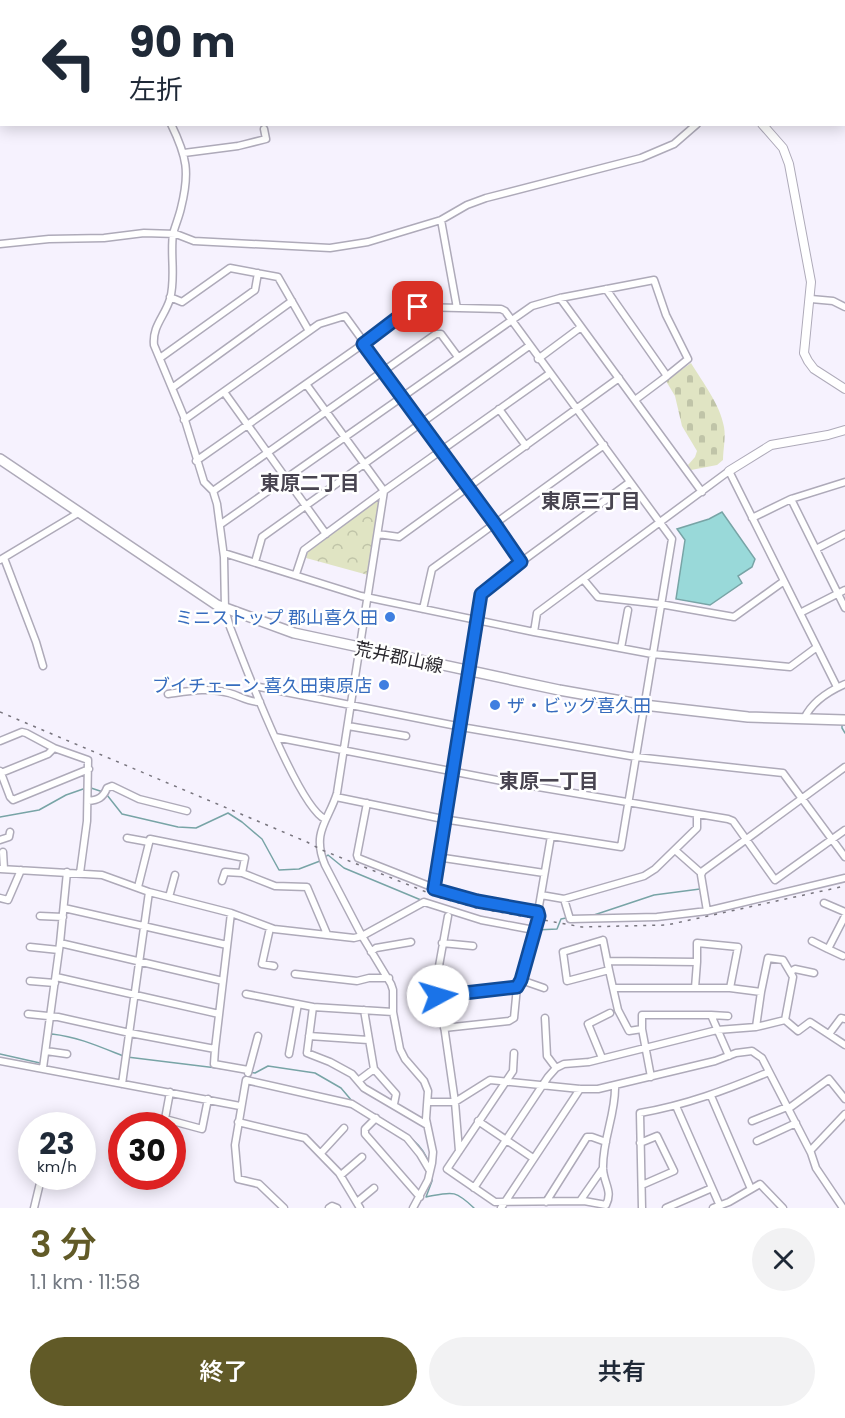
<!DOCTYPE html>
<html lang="ja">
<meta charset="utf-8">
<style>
body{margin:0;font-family:Poppins,"Noto Sans JP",sans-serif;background:#f2f2f3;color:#1f2937;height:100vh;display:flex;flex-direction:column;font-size:22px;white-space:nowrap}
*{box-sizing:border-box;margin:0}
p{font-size:20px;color:#747a83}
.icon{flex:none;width:33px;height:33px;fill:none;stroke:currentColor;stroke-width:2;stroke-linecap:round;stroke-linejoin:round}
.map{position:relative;height:1208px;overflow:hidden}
.side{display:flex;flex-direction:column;background:#fff;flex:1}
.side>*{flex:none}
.top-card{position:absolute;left:0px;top:0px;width:846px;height:126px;box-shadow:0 3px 15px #0003;background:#fff;color:#1f2937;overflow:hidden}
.speed{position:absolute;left:18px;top:1112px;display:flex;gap:12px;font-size:30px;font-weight:700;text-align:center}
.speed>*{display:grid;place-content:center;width:78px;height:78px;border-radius:50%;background:#fff;box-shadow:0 3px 15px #0003;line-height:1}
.speed small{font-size:15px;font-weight:400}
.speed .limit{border:9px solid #d22;background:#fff;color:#111}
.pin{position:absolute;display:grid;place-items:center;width:51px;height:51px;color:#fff;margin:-26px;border-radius:12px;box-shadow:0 3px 9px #0006}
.me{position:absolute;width:66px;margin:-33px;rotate:84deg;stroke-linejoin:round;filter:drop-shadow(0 0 4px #0008)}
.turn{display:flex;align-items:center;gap:21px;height:126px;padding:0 30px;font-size:27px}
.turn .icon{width:78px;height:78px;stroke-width:2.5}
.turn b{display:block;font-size:42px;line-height:51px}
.round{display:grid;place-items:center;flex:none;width:63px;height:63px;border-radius:32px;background:#f2f2f3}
.head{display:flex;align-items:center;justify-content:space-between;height:102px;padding:0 30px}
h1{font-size:36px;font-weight:600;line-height:45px;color:#615a27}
.primary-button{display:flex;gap:12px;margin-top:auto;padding:12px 30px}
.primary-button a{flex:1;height:69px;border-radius:36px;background:#615a27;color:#fff;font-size:24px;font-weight:600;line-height:69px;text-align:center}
.primary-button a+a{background:#f2f2f3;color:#1f2937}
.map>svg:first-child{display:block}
.cemetery{fill:url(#cemetery-stones)}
.park{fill:url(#park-crowns)}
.water{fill:#99d9d9;stroke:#78a4a6;stroke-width:1.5}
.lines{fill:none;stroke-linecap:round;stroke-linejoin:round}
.stream{stroke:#78a4a6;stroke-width:1.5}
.river{stroke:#99d9d9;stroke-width:10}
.minor-casing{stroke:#aeaab9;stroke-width:9}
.tertiary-casing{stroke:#aeaab9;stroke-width:10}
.secondary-casing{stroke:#aeaab9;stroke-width:12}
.minor{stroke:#fff;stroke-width:6}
.tertiary{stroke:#fff;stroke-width:8}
.secondary{stroke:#fff;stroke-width:9}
.rail{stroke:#78757e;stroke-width:1.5;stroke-dasharray:3 6;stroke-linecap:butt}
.route-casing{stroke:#114b97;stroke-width:15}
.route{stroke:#1a73e8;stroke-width:10}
.shop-dot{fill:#3f7fe0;stroke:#fff;stroke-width:2}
.labels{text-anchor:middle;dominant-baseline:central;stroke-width:5;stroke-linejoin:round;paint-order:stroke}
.shop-label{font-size:18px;fill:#366cbe;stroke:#fff;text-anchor:end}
.street-label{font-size:18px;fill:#2b292f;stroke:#fff}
.neighbourhood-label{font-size:20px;font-weight:bold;fill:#484450;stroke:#fff}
</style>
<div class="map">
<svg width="845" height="1208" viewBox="0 0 845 1208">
<defs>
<pattern id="cemetery-stones" width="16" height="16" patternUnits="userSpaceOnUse" patternTransform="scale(1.5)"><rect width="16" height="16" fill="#e0e4c3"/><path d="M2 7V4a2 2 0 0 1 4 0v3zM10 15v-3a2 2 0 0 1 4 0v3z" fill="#c0c4a8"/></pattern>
<pattern id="park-crowns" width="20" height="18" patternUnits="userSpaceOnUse" patternTransform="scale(1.5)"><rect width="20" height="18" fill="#e0e4c3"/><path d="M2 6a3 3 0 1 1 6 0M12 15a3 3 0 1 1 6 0" fill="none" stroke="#c0c4a8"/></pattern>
</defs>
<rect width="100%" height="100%" fill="#f6f2fe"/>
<path class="cemetery" d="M691,363c12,20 29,41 33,64 2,11 -1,22 -1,33l-6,5 -26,5 -3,-5 7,-8 2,-6 -15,-25 -7,-30 -9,-15z"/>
<path class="park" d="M380,498l-12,77 -62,-17 2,-7z"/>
<path class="water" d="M722,512l33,47 -3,8 -14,9 4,7 -32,22 -34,-6 9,-59 -8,-11 32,-10z"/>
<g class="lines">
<path class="stream" d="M842,723v5l3,5
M837,777l8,-6
M91,788l12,4
M107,795l15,19 56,13 18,1 32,-15 14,9 20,17 17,31 20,-1 21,-8
M0,817l39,-7 27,-15 20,-7
M324,858l4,-3 16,13 77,32
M704,887h2l-2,-11
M594,915l60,-20 46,-6
M536,930l21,-1 4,-10 5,-1
M50,1038l2,-4c26,3 46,12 71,22
M0,1054l40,9
M127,1057l106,13
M249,1072l6,1 13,-7 47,7 26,15 11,13
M382,1119c18,11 41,23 47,45
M432,1174v7l-6,16c26,-5 28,-8 48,11"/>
<path class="river" d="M59,0l2,2"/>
<defs>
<path id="minor" d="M94,0l1,2
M844,32h1
M171,124c16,33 19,48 10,84 -2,9 -6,18 -8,26 -3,21 3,44 -3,65 -5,17 -18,27 -16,46l30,72 20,65 9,9 4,13 7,53 1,52 5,18c13,34 68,180 95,192
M184,153l54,-7 28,-7 -2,-10
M441,220l16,88
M0,244l49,-5 55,-1 40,-5 32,1 18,7 136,7 38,-6 73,-22 26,-15 19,-7 155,-40 33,-14 23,-20
M606,289l61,87 -32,24
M170,297l12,5 48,-34 48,9 31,54
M560,298l142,194
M811,299l22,2 12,6
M160,358l95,-68 3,-17
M538,359l43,-32
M306,384l78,107 -47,302c-8,27 -26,39 -12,72l37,71 29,48 2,6v22l7,37 5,10 19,22 4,10 -2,28 7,33 -1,11 -4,17 -15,28
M172,388l120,-87
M224,392l102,142
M499,409l27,37
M184,420l135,-96 26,-8 150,207 26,39
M196,461l167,-117 46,-35 9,-2 83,2 4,2 167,228 -51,308 -178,-28 -107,-22
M213,491l223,-157h5l17,23
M791,499l54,109
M752,518l39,-19 54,-17
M221,524l311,-218 28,-8 94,-18 12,35 22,44 -21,17
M378,534l21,3 220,-159
M816,549l29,-15
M224,553l137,43 173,36 118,22 138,13 27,-20
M4,558l32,84 7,24
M0,560l80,-48
M255,562l7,-25 267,-191
M296,574l8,-24 80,-59 165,-117
M583,579l15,18 62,7 74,13 50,-36
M423,609l9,-40 172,-124
M800,613l45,-23
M534,632l3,-19 192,-142 108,216
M621,648l7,-38
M254,686l213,42 169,29 147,16 62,84
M168,694c21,-3 40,-7 61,-1 11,3 19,9 31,9
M804,719c7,-16 25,-28 41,-35
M348,726l58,10
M275,737l227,44 226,38 5,2 42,59 70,-50
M0,741l22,-9 4,1 28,15 34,12 -1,61 -7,52
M0,771l1,2 47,-19 6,-6
M1,773l9,24 3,3 76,-31
M88,801c10,-1 15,-3 19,-13l5,-2 27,13 48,12
M367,803l-10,52 1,3 89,35 91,19
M127,838l22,4
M0,840l9,-3 1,-5
M675,850l26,23
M3,852l1,17
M437,857l107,16
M0,869l102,6 47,17 82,21 43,16 80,9 8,-2 62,-34 57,18 53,10 -13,50 -4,7 -3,31 -5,3 -65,7
M222,881l3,-9 17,1
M138,887l12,-48 95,19 -3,15 33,13 32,1 20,47
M433,889l48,-295 40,-32 109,-80
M541,895l23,4 80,-23 11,-7 42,-41v-14
M169,897l6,-22
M0,898l8,2 13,-30
M564,899l6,20 87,-2 50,-6 138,-33
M824,903l21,9
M64,908l163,37
M707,911l-6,-36 2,-4 142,-104
M40,916l23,1
M448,916l-11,61 18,125 4,49
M270,928l-8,36 12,2
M534,930l5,-14 -1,-4 13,-76
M812,941l16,8 17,-33
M60,943l163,38
M442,943l31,3
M30,947l29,3
M828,949l15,7
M371,952l5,-4 35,-6
M608,961l89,1v-19l41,4 -8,41
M609,970l-6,-30 -40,12 4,29 42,-11 4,18
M790,972l5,-3 19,4
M295,974l62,7 12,-3h20
M56,977l163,37
M521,980l23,8
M30,981l25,2
M695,988l2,-26
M761,992l7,-34 15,2 10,17 -8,43
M246,994l67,13
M438,996l79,-9
M393,1012l-80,-5 -6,46 23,9 22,12 12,14 63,37
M28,1014l30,3 72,16 85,16 16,-136
M711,1015l17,1
M545,1018l2,38 9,12
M642,1029v-14h69l18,41
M829,1034l12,-16 4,1
M309,1036l59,4
M215,1049l-1,15 34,6
M46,1051l21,3
M514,1053l-1,18 -66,98 48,33 89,-1 22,4c7,-14 -2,-21 -3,-36 -1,-29 13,-55 12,-83
M289,1054l9,-50
M602,1058l-14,-34 22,-11
M0,1061l240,45
M43,1068l17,-125 7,-71
M374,1069l22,25 -2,10
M248,1073l10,-37
M651,1077l-9,-48 -13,2 -11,-21 -5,-22h117l31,4 -5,35
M358,1081l16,-12 -10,-59
M122,1084l27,-192
M170,1092l-5,27 37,10 6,-30
M711,1096l40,93
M428,1102h27l35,-22 90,9h18l117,-28 21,-8 16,-2 10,7 49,95 5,15 27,40
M676,1106l44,100
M788,1109l41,-30 16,20
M376,1118l-11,11v5l55,63
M478,1121l55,37
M752,1121l35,-14
M238,1122l67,16 34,35 21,35
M757,1141l39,-18
M640,1143l17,-7 17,35 -32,14
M810,1151l35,-37
M321,1153l23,-25
M341,1175l21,-18
M474,1188l74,-111 8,-9 8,-4 25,-2 128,-32 39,-3 29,-7 13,11 12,-9 35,23
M580,1201l23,-33
M357,1202l17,-14
M546,1202l41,-65h5l14,5
M34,1208l6,-25
M284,1208l-25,-24 -21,-5 -3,-34 11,-65 106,24 55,34 13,16 10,17
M329,1208l3,-2 5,2
M501,1208l79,-119
M642,1208l-2,-95c46,-8 86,-23 129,-41
M666,1208l46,-20
M713,1208l16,-6 31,-18 23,24"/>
<path id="tertiary" d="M762,124l21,24 6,16 22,118 -7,71 4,8 6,8 31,20
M729,471l42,-26 57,-10 17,-5"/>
<path id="secondary" d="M0,459l217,146 77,28 265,57 85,15 104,12 97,3"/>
</defs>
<use href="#minor" class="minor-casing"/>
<use href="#tertiary" class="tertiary-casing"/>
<use href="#secondary" class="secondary-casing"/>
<use href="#minor" class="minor"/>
<use href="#tertiary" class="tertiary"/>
<use href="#secondary" class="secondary"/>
<path class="rail" d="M0,712l307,130 15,8 119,48 36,10 105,19 85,-2 178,-39"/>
</g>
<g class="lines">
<defs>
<path id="route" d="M418,307l-9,2 -46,35 132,180 26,38 -40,32 -47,295 43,12 61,11 1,4 -18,64 -4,7 -79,9"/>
</defs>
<use href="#route" class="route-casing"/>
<use href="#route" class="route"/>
</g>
<g class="shop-dot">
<circle cx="390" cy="617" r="6"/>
<circle cx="384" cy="685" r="6"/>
<circle cx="495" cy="705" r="6"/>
</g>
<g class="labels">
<g class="shop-label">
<text x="378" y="617">ミニストップ 郡山喜久田</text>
<text x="372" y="685">ブイチェーン 喜久田東原店</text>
<text x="507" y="705" text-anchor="start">ザ・ビッグ喜久田</text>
</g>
<g class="street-label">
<text transform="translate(399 657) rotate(12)">荒井郡山線</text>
</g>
<g class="neighbourhood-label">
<text x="310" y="483">東原二丁目</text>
<text x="591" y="501">東原三丁目</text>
<text x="549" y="781">東原一丁目</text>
</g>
</g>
</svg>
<div class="speed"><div>23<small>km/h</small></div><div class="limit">30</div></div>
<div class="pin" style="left:418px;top:307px;background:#d93025"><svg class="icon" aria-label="arrive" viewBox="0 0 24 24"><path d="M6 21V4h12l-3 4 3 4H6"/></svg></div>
<svg class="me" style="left:438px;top:996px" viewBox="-20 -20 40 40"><circle r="19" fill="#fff"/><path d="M0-13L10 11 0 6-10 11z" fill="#1a73e8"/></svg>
<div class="top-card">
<div class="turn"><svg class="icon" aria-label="left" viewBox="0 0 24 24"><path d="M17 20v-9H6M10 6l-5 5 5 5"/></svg><div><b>90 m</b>左折</div></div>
</div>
</div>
<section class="side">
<div class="head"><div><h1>3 分</h1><p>1.1 km · 11:58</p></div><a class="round"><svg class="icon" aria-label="close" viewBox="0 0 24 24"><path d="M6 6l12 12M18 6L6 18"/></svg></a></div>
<div class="primary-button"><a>終了</a><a>共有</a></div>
</section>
